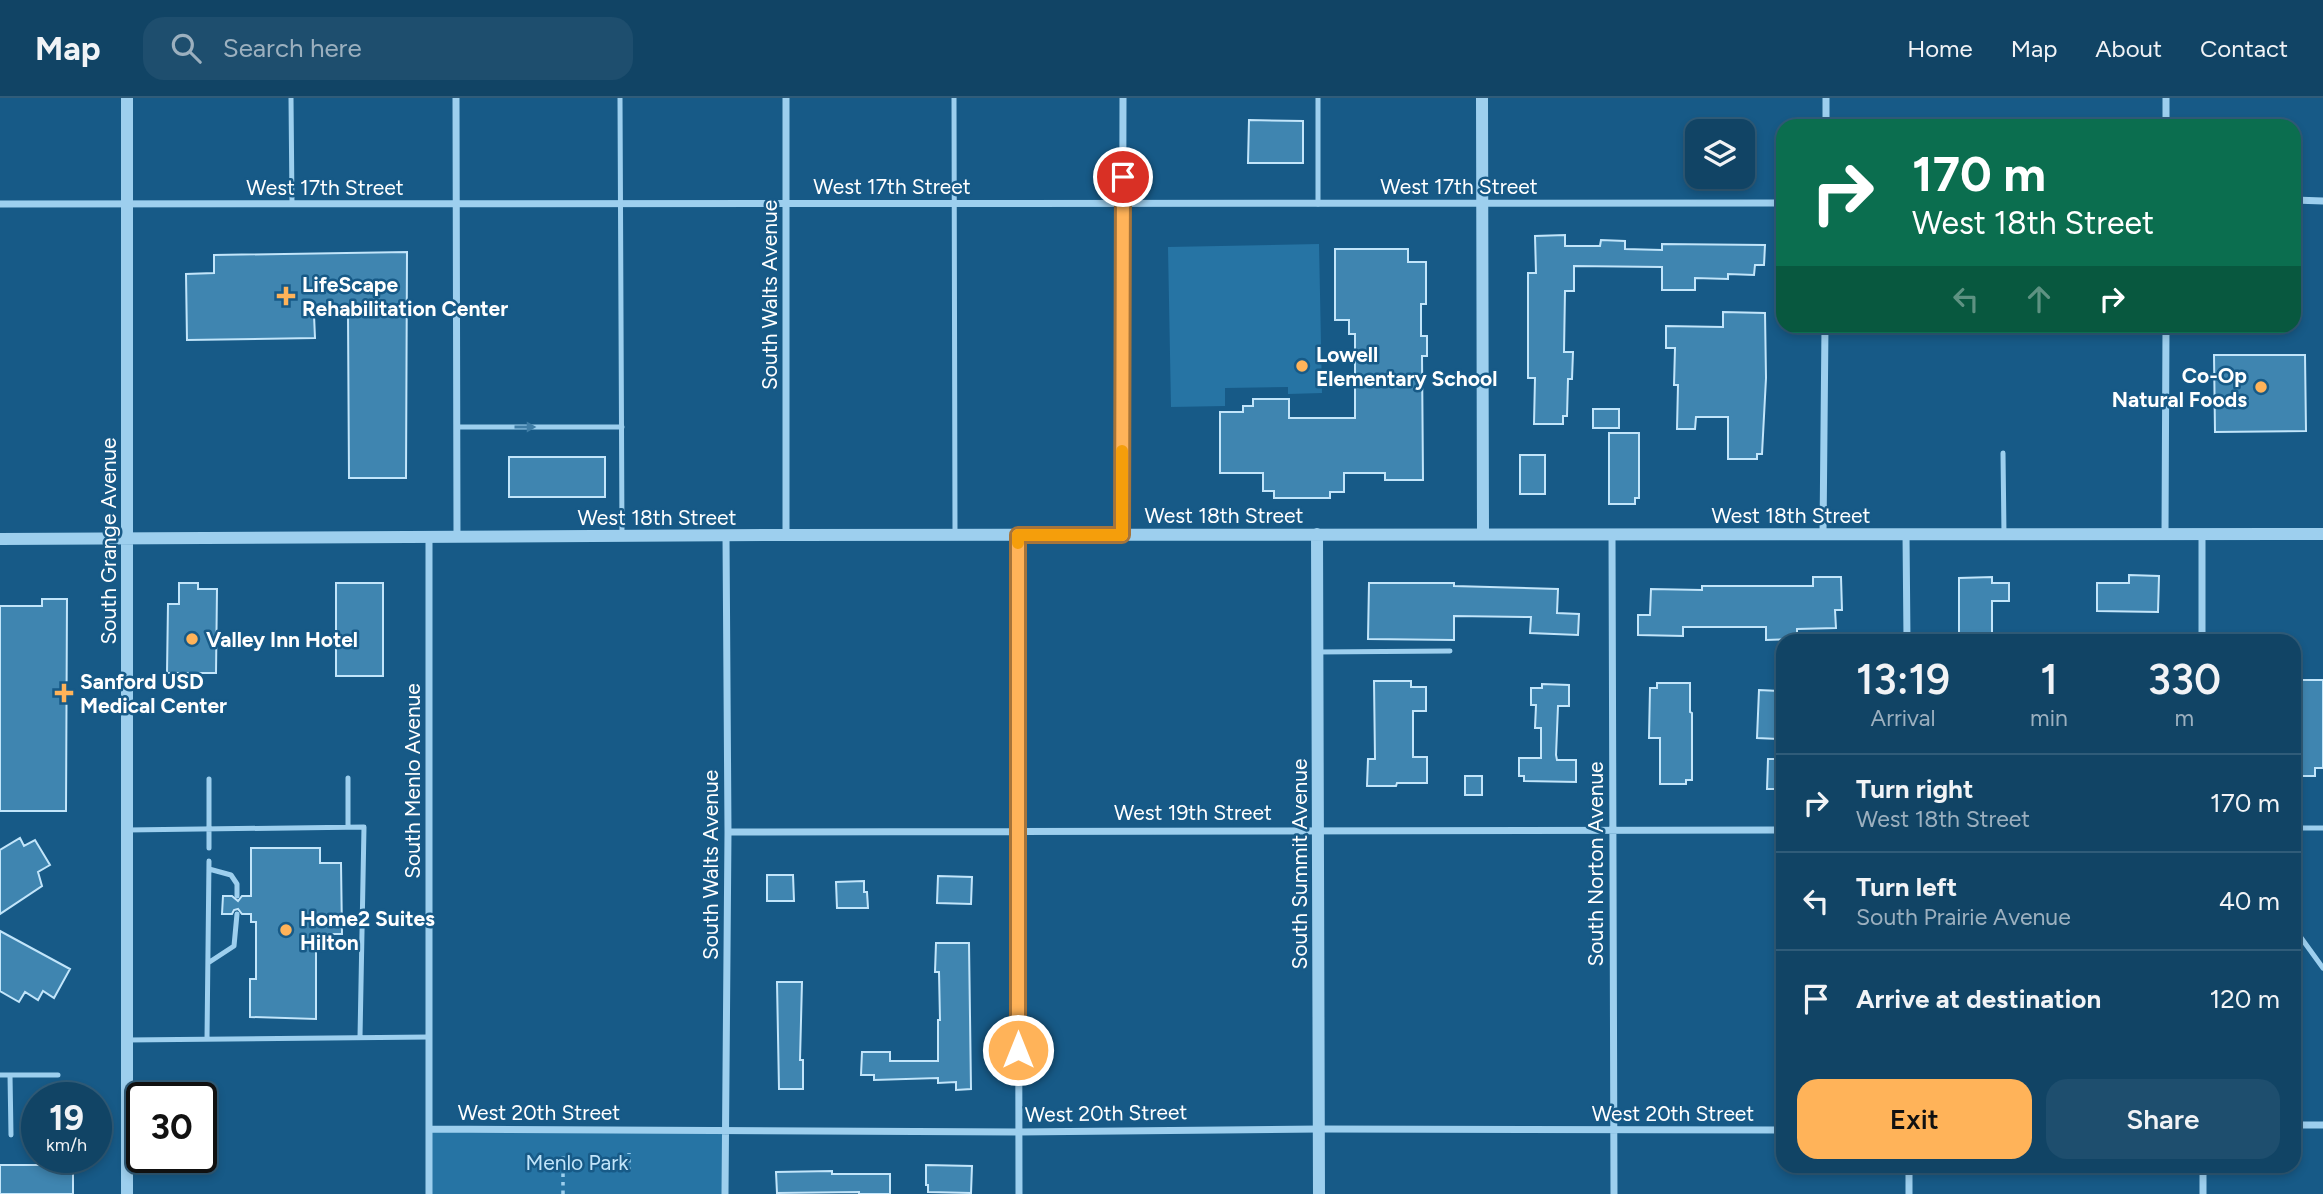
<!DOCTYPE html>
<style>
body{margin:0;font-family:Figtree,sans-serif;background:#1e4e6e;color:#f1f3f6;height:100vh;display:flex;flex-direction:column;font-size:26px;white-space:nowrap}
*{box-sizing:border-box;margin:0}
p{font-size:23px;color:#9cb0bf}
.icon{flex:none;width:38px;height:38px;fill:none;stroke:currentColor;stroke-width:2;stroke-linecap:round;stroke-linejoin:round}
.map{position:relative;flex:1;overflow:hidden}
.sheet{position:absolute;left:1776px;top:536px;width:525px;height:539px;display:flex;flex-direction:column;background:#114465;border-radius:21px;box-shadow:0 4px 10px #0003,0 0 0 2px #305c79}
.sheet>*{flex:none}
.hud{position:absolute;left:1776px;top:21px;width:525px;height:214px;border-radius:21px;box-shadow:0 4px 10px #0003,0 0 0 2px #305c79;background:#0b6e4f;color:#fff;overflow:hidden}
.tools{position:absolute;left:1685px;top:21px;display:grid;gap:14px}
.tools a{display:grid;place-items:center;width:70px;height:70px;border-radius:14px;background:#114465;box-shadow:0 4px 10px #0003,0 0 0 2px #305c79;font-size:35px}
.speed{position:absolute;left:21px;top:984px;display:flex;gap:14px;font-size:35px;font-weight:700;text-align:center}
.speed>*{display:grid;place-content:center;width:91px;height:91px;border-radius:50%;background:#114465;box-shadow:0 4px 10px #0003,0 0 0 2px #305c79;line-height:1}
.speed small{font-size:18px;font-weight:400}
.speed .limit{border:4px solid #111;border-radius:10px;background:#fff;color:#111}
.pin{position:absolute;display:grid;place-items:center;width:60px;height:60px;color:#fff;margin:-30px;border:4px solid #fff;border-radius:50%;box-shadow:0 2px 7px #0007}
.me{position:absolute;width:77px;margin:-38px;rotate:0deg;stroke-linejoin:round;filter:drop-shadow(0 0 5px #0008)}
.turn{display:flex;align-items:center;gap:24px;height:147px;padding:0 21px;font-size:32px}
.turn .icon{width:91px;height:91px;stroke-width:2.5}
.turn b{display:block;font-size:49px;line-height:60px}
.lanes{display:flex;align-items:center;height:66px;padding:0 21px;background:#0003;justify-content:center;gap:35px;direction:ltr}
.lanes .off{opacity:.35}
.eta{display:flex;justify-content:space-evenly;align-items:center;height:119px;text-align:center}
.eta b{font-size:42px;font-weight:600;line-height:49px}
.primary-button{display:flex;gap:14px;margin-top:auto;padding:14px 21px}
.primary-button a{flex:1;height:80px;border-radius:21px;background:#ffb359;color:#111;font-size:28px;font-weight:600;line-height:80px;text-align:center}
.primary-button a+a{background:#1e4e6e;color:#f1f3f6}
ul{padding:0;list-style:none}
li{display:flex;align-items:center;gap:21px;height:98px;padding:0 21px;border-top:2px solid #305c79}
li div{flex:1}
li b{display:block;font-size:26px}
li em{font-style:normal}
header{display:flex;align-items:center;gap:42px;box-sizing:border-box;height:98px;padding:0 35px;background:#114465;border-bottom:2px solid #305c79}
header strong{font-size:33px}
nav{display:flex;gap:38px;margin-inline-start:auto;font-size:24px}
.search{width:490px;height:63px;background:#1e4e6e;display:flex;align-items:center;gap:18px;box-sizing:border-box;padding:0 24px;border-radius:21px;color:#9cb0bf;font-size:26px}
.map>svg:first-child{display:block}
.green{fill:#2674a4}
.building{fill:#3f85b0;stroke:#c2e5fa;stroke-width:2}
.lines{fill:none;stroke-linecap:round;stroke-linejoin:round}
.path{stroke:#9dcfee;stroke-width:3.5;stroke-dasharray:3.5 5;stroke-linecap:butt}
.service{stroke:#9dcfee;stroke-width:5}
.minor{stroke:#9dcfee;stroke-width:7}
.tertiary{stroke:#9dcfee;stroke-width:12}
.oneway{fill:#3f7da6}
.route-casing{stroke:#a6743a;stroke-width:18}
.route{stroke:#ffb359;stroke-width:12}
.slow{stroke:#f59e0b;stroke-width:12}
.poi-dot{fill:#ffb359;stroke:#175a87;stroke-width:2.5}
.labels{text-anchor:middle;dominant-baseline:central;stroke-width:5;stroke-linejoin:round;paint-order:stroke}
.street-label{font-size:21px;fill:#fff;stroke:#175a87}
.poi-label{font-size:21px;font-weight:bold;fill:#fff;stroke:#175a87;text-anchor:start}
.park-label{font-size:21px;fill:#c2e5fa;stroke:#175a87}
</style>
<header>
<strong>Map</strong>
<div class="search"><svg class="icon" aria-label="search" viewBox="0 0 24 24"><circle cx="10" cy="10" r="6"/><path d="M15 15l6 6"/></svg>Search here</div>
<nav><a>Home</a><a>Map</a><a>About</a><a>Contact</a></nav>
</header>
<div class="map">
<svg width="2323" height="1096" viewBox="0 0 2323 1096">
<rect width="100%" height="100%" fill="#175a87"/>
<path class="green" d="M1319,146l3,149 -34,1v-7l-63,1v18l-54,1 -3,-160z
M429,1031h296v65h-296z"/>
<path class="building" d="M1249,22l54,1v42h-55z
M1565,137v11h35l1,-6 24,1v8l37,1v-6l103,1 -1,20h-9l-1,10 -26,-1v5l-33,-1v12h-33v-23l-88,-1v25h-9l-1,61h9l-1,27h-4l-1,37h-4v8h-29l1,-46h-7v-105h8l-1,-37z
M1335,151h73v13h18v42h-5v32h6v20h-5l1,124h-38v-7h-41v19h-14v6h-56v-7h-11v-18h-43v-61h23v-6h10v-7h36v19h66v-84h-6v-14h-14z
M407,154l-1,226h-57l-1,-163h-34l1,23 -128,2 -1,-66 28,-1v-18z
M1723,214l42,1 1,65 -4,76h-5v5h-29v-42h-32l-1,12h-18l1,-44h-4l1,-37h-9v-22l57,1z
M2214,257h91l1,76 -91,1z
M1593,311h26v19h-26z
M1609,335h30v65h-4v6h-26z
M1520,357h25v39h-25z
M509,359h96v40h-96z
M2129,477l30,1 -1,36 -61,-1v-28h32z
M1813,479h28l1,33h-7l1,18 -39,1v10l-31,1v-13h-83v9l-45,-1v-20h12l1,-26 51,1v-4h111z
M1992,479v6h17v18h-17v39h-33v-62z
M179,485h19v6h19l-1,84h-49l1,-69h11z
M336,485h47v93h-47z
M1369,485h85v3l104,3 -1,24 22,1 -1,21 -48,-2 1,-16 -77,-1v24l-86,-1z
M42,501h25l-1,212h-66v-205h42z
M2294,582h29v88h-8v8h-21z
M1374,583h37v6h15v24h-13v46h14v26h-30l-1,3h-29l1,-27h7z
M1657,585h33v29l2,1v67h-6v4h-26v-46h-11l1,-50h7z
M1542,586l27,1v21h-11l-2,49 1,5h19v22l-52,-1v-5h-5v-18h22v-30h-6l1,-23h-5v-17h11z
M1759,592l20,1 -1,48 -21,-1z
M1768,661h15v30h-16z
M1465,678h17v19h-17z
M20,740l4,8 11,-6 15,25 -12,7 4,14 -42,28v-64z
M251,750h69v15h21l1,71h-26v85l-66,-2v-38h6v-57h-5v-8h-9l-4,-5 -4,1 -2,4h-10l1,-18h9l6,5 4,-5h9z
M767,777h26l1,26h-27z
M938,778l34,1 -1,27 -34,-1z
M864,783v11h3l1,16h-31l-1,-26z
M0,833l70,38 -16,29 -11,-7 -5,9 -13,-8 -6,10 -19,-11z
M936,845h33l2,146 -15,1v-8l-18,1v-5l-64,2v-5h-13l1,-23h28v9h48v-41h2l-1,-48h-4z
M777,884h25l-2,78h3v29h-24z
M0,1067h73v29h-73z
M926,1067l46,1 -1,27 -43,-1v-7h-2z
M832,1073v3h58v20h-31v-2l-82,1 -1,-21z"/>
<g class="lines">
<path class="path" d="M629,1073v-18
M563,1096v-41"/>
<path class="service" d="M291,0l1,106
M620,0l2,438
M954,0l1,437
M1318,106v-106
M457,329h165
M2003,355l1,81
M1317,554l133,-1
M348,729v-49
M2294,730h29
M127,732l237,-3 -4,210
M209,750v-69
M209,771l22,6 6,9v12
M2294,830l29,40
M208,865l26,-17 3,-32
M207,941l2,-178
M127,942l302,-3
M0,977h58
M10,977l1,60"/>
<path class="minor" d="M456,0l1,438
M786,0v437
M1826,0v28
M2166,0v28
M2294,102l29,1
M0,106l1783,-1
M1612,436l2,660
M1823,436l2,-208
M1906,436l1,106
M2165,436l1,-208
M2202,436v106
M1018,437l1,659
M1122,437l1,-437
M429,439v657
M728,734l1055,-2
M2294,1027h29
M429,1031l589,3 301,-3 464,1
M1909,1068v28
M2203,1068v28
M725,1096l3,-362 -2,-296"/>
<path class="tertiary" d="M1482,0l1,436
M1317,436l2,660
M0,441l786,-4 1537,-1
M127,1096v-1096"/>
</g>
<defs><path id="oneway-solid" d="M-6-.8H1V-3.2L6.5 0L1 3.2V.8H-6Z" transform="scale(1.75)"/></defs>
<use class="oneway" href="#oneway-solid" transform="translate(525 329)"/>
<g class="lines">
<defs>
<path id="route" d="M1018,952v-515h104l1,-358"/>
</defs>
<use href="#route" class="route-casing"/>
<use href="#route" class="route"/>
<path class="slow" d="M1018,445v-8h104v-84"/>
</g>
<g class="poi-dot">
<path d="M282.5 187.5h7v7h7v7h-7v7h-7v-7h-7v-7h7z"/>
<circle cx="1302" cy="268" r="7"/>
<circle cx="2261" cy="289" r="7"/>
<circle cx="192" cy="541" r="7"/>
<path d="M60.5 584.5h7v7h7v7h-7v7h-7v-7h-7v-7h7z"/>
<circle cx="286" cy="832" r="7"/>
</g>
<g class="labels">
<g class="street-label">
<text x="892" y="88">West 17th Street</text>
<text x="1459" y="88">West 17th Street</text>
<text x="325" y="89">West 17th Street</text>
<text transform="translate(769 197) rotate(-90)">South Walts Avenue</text>
<text x="1224" y="417">West 18th Street</text>
<text x="1791" y="417">West 18th Street</text>
<text x="657" y="419">West 18th Street</text>
<text transform="translate(108 443) rotate(-90)">South Grange Avenue</text>
<text transform="translate(412 683) rotate(-90)">South Menlo Avenue</text>
<text x="1193" y="714">West 19th Street</text>
<text transform="translate(1299 766) rotate(-90)">South Summit Avenue</text>
<text transform="translate(1595 766) rotate(-90)">South Norton Avenue</text>
<text transform="translate(710 767) rotate(-90)">South Walts Avenue</text>
<text x="539" y="1014">West 20th Street</text>
<text transform="translate(1106 1015) rotate(-1)">West 20th Street</text>
<text x="1673" y="1015">West 20th Street</text>
</g>
<g class="poi-label">
<text x="302" y="186">LifeScape<tspan x="302" dy="24">Rehabilitation Center</tspan></text>
<text x="1316" y="256">Lowell<tspan x="1316" dy="24">Elementary School</tspan></text>
<text x="2247" y="277" text-anchor="end">Co-Op<tspan x="2247" dy="24">Natural Foods</tspan></text>
<text x="206" y="541">Valley Inn Hotel</text>
<text x="80" y="583">Sanford USD<tspan x="80" dy="24">Medical Center</tspan></text>
<text x="300" y="820">Home2 Suites<tspan x="300" dy="24">Hilton</tspan></text>
</g>
<g class="park-label">
<text x="577" y="1064">Menlo Park</text>
</g>
</g>
</svg>
<div class="tools">
<a><svg class="icon" aria-label="layers" viewBox="0 0 24 24"><path d="M12 4l9 5-9 5-9-5zM3 14l9 5 9-5"/></svg></a>
</div>
<div class="speed"><div>19<small>km/h</small></div><div class="limit">30</div></div>
<div class="pin" style="left:1123px;top:79px;background:#d93025"><svg class="icon" aria-label="arrive" viewBox="0 0 24 24"><path d="M6 21V4h12l-3 4 3 4H6"/></svg></div>
<svg class="me" style="left:1018px;top:952px" viewBox="-20 -20 40 40"><circle r="17" fill="#ffb359" stroke="#fff" stroke-width="3"/><path d="M0-11L8 9 0 5-8 9z" fill="#fff"/></svg>
<div class="hud">
<div class="turn"><svg class="icon" aria-label="right" viewBox="0 0 24 24"><path d="M7 20v-9h11M14 6l5 5-5 5"/></svg><div><b>170 m</b>West 18th Street</div></div>
<div class="lanes"><svg class="icon off" aria-label="left" viewBox="0 0 24 24"><path d="M17 20v-9H6M10 6l-5 5 5 5"/></svg><svg class="icon off" aria-label="ahead" viewBox="0 0 24 24"><path d="M12 20V5M6 11l6-6 6 6"/></svg><svg class="icon" aria-label="right" viewBox="0 0 24 24"><path d="M7 20v-9h11M14 6l5 5-5 5"/></svg></div>
</div>
<section class="sheet">
<div class="eta">
<div><b>13:19</b><p>Arrival</p></div>
<div><b>1</b><p>min</p></div>
<div><b>330</b><p>m</p></div>
</div>
<ul>
<li><svg class="icon" aria-label="right" viewBox="0 0 24 24"><path d="M7 20v-9h11M14 6l5 5-5 5"/></svg><div><b>Turn right</b><p>West 18th Street</p></div><em>170 m</em></li>
<li><svg class="icon" aria-label="left" viewBox="0 0 24 24"><path d="M17 20v-9H6M10 6l-5 5 5 5"/></svg><div><b>Turn left</b><p>South Prairie Avenue</p></div><em>40 m</em></li>
<li><svg class="icon" aria-label="arrive" viewBox="0 0 24 24"><path d="M6 21V4h12l-3 4 3 4H6"/></svg><div><b>Arrive at destination</b></div><em>120 m</em></li>
</ul>
<div class="primary-button"><a>Exit</a><a>Share</a></div>
</section>
</div>
